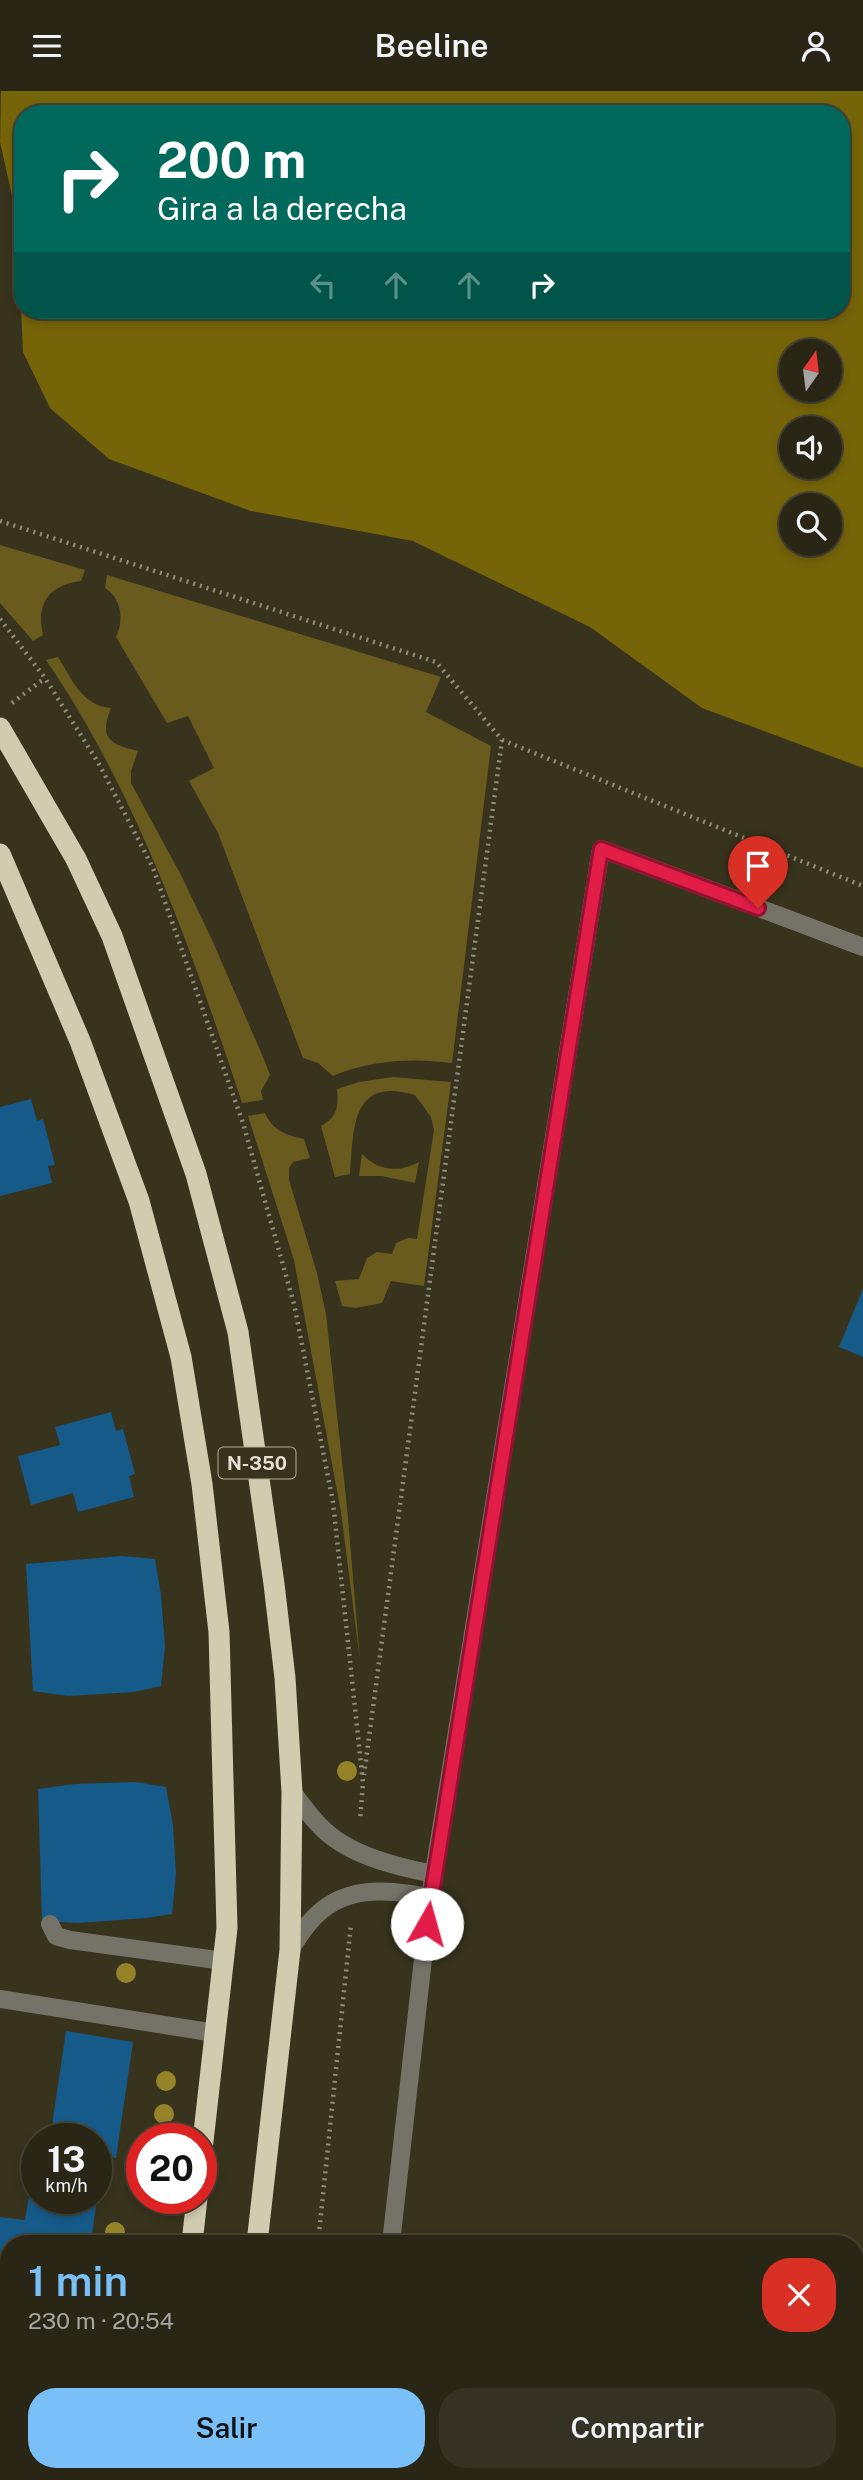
<!DOCTYPE html>
<html lang="es">
<meta charset="utf-8">
<style>
body{margin:0;font-family:"Public Sans",sans-serif;background:#363223;color:#f1f3f6;height:100vh;display:flex;flex-direction:column;font-size:26px;white-space:nowrap}
*{box-sizing:border-box;margin:0}
p{font-size:23px;color:#a5a5a1}
.icon{flex:none;width:38px;height:38px;fill:none;stroke:currentColor;stroke-width:2;stroke-linecap:round;stroke-linejoin:round}
.map{position:relative;flex:1;overflow:hidden}
.side{position:absolute;left:0px;top:2144px;width:864px;height:247px;display:flex;flex-direction:column;background:#2a2616;border-radius:28px 28px 0 0;box-shadow:0 4px 10px #0003,0 0 0 2px #464335}
.side>*{flex:none}
.guide{position:absolute;left:14px;top:14px;width:836px;height:214px;border-radius:28px;box-shadow:0 4px 10px #0003,0 0 0 2px #464335;background:#00695c;color:#fff;overflow:hidden}
.needle{width:46px;rotate:14deg}
.controls{position:absolute;left:779px;top:248px;display:grid;gap:14px}
.controls a{display:grid;place-items:center;width:63px;height:63px;border-radius:50%;background:#2a2616;box-shadow:0 4px 10px #0003,0 0 0 2px #464335;font-size:35px}
.speed{position:absolute;left:21px;top:2032px;display:flex;gap:14px;font-size:35px;font-weight:700;text-align:center}
.speed>*{display:grid;place-content:center;width:91px;height:91px;border-radius:50%;background:#2a2616;box-shadow:0 4px 10px #0003,0 0 0 2px #464335;line-height:1}
.speed small{font-size:18px;font-weight:400}
.speed .limit{border:10px solid #d22;background:#fff;color:#111}
.pin{position:absolute;display:grid;place-items:center;width:60px;height:60px;color:#fff;margin:-72px -30px;border-radius:50% 50% 50% 0;rotate:-45deg;box-shadow:0 0 7px #0007}
.pin .icon{rotate:45deg}
.me{position:absolute;width:77px;margin:-38px;rotate:7deg;stroke-linejoin:round;filter:drop-shadow(0 0 5px #0008)}
.turn{display:flex;align-items:center;gap:24px;height:147px;padding:0 28px;font-size:32px}
.turn .icon{width:91px;height:91px;stroke-width:2.5}
.turn b{display:block;font-size:49px;line-height:60px}
.lanes{display:flex;align-items:center;height:66px;padding:0 28px;background:#0003;justify-content:center;gap:35px;direction:ltr}
.lanes .off{opacity:.35}
.round{display:grid;place-items:center;flex:none;width:74px;height:74px;border-radius:28px;background:#363223}
.summary{display:flex;align-items:center;justify-content:space-between;height:119px;padding:0 28px}
h1{font-size:42px;font-weight:600;line-height:52px;color:#79bff8}
.action{display:flex;gap:14px;margin-top:auto;padding:14px 28px}
.action a{flex:1;height:80px;border-radius:28px;background:#79bff8;color:#111;font-size:28px;font-weight:600;line-height:80px;text-align:center}
.action a+a{background:#363223;color:#f1f3f6}
header{display:flex;justify-content:space-between;align-items:center;height:91px;padding:0 28px;background:#2a2616;font-size:32px;font-weight:600}
.map>svg:first-child{display:block}
.green{fill:#695b1e}
.water{fill:#766409;fill-rule:evenodd}
.building{fill:#165a89}
.lines{fill:none;stroke-linecap:round;stroke-linejoin:round}
.path{stroke:#918d7c;stroke-width:4.5;stroke-dasharray:2 5;stroke-linecap:butt}
.minor{stroke:#757368;stroke-width:18}
.highway{stroke:#d1cbb0;stroke-width:21}
.tree{fill:#968228}
.route-casing{stroke:#92132f;stroke-width:18}
.route{stroke:#e11d48;stroke-width:12}
.labels{text-anchor:middle;dominant-baseline:central;stroke-width:7;stroke-linejoin:round;paint-order:stroke}
.shield{fill:#38331d;stroke:#b1ae9e;stroke-width:2}
.shield-label{font-size:19px;font-weight:bold;fill:#e5e2d5}
</style>
<header><svg class="icon" aria-label="menu" viewBox="0 0 24 24"><path d="M4 6h16M4 12h16M4 18h16"/></svg>Beeline<svg class="icon" aria-label="person" viewBox="0 0 24 24"><circle cx="12" cy="8" r="4"/><path d="M4 21q1-7 8-7t8 7"/></svg></header>
<div class="map">
<svg width="863" height="2389" viewBox="0 0 863 2389">
<rect width="100%" height="100%" fill="#38331d"/>
<path class="green" d="M0,454l85,25 -4,11c-32,4 -45,22 -38,54l-10,6 -33,-38z
M107,484l334,102 -15,35 65,34 -39,317c-40,-5 -81,-3 -119,13l-15,-13 -15,-5 -85,-225 -29,-52 25,-13 -26,-52 -21,7 -51,-86c8,-17 6,-38 -11,-49z
M58,566c14,22 24,49 53,51 -12,30 -2,36 27,43l-7,20v12l51,94 30,63 51,117 7,18 -9,16 2,9 -21,3c-50,-152 -105,-310 -196,-443z
M393,986l58,5 -27,204 -33,-5 -9,22 -26,5 -14,-2 -7,-25 24,-2 8,-21 10,-6 15,2 4,-11 12,-5 9,1 17,-109 -3,-13 -16,-22c-65,-19 -61,35 -65,79l-15,3 -14,-51c16,-8 18,-20 16,-37l22,-7z
M265,1022c8,18 21,22 39,26l6,19 -17,4 -4,6v12l28,93 9,41 21,193 13,153 -19,-148 -47,-252 -46,-144z
M362,1063c16,17 37,19 57,8l-4,21 -33,-7h-23z"/>
<path class="water" d="M1,0h862v677l-161,-60 -112,-81 -177,-86 -162,-30 -142,-52 -59,-51 -27,-56 -6,-134 -17,-76zM23,23h819v196h-819zM791,261h39v38h-39zM791,338h39v38h-39zM791,415h39v38h-39z"/>
<path class="building" d="M31,1008l6,22 6,-2 12,46 -7,1 4,17 -52,13v-89z
M863,1198v68l-24,-10z
M111,1321l5,19 7,-2 12,45 -6,2 5,21 -56,15 -5,-19 -42,12 -13,-49 42,-11 -5,-18z
M122,1465l33,3 6,36 4,51 -4,40 -27,6 -66,4 -35,-5 -7,-127z
M135,1691l31,5 7,38 3,49 -4,40 -26,4 -68,5 -36,-2 -4,-132 37,-5z
M66,1940l67,11 -17,116 -14,-2 -4,34 -2,-51h-46z
M35,2069l2,38h60l-6,45h-82v74l-9,-1v-99l25,3z
M0,2276l9,2v64l-9,-1z
M12,2382h103l-1,7h-103z"/>
<g class="lines">
<path class="path" d="M0,430l436,141 66,78 -138,1035
M0,528l45,59 54,86 54,104 90,255 51,181 39,198 30,281 -3,38
M12,612l33,-25
M502,649l361,146
M318,2152l33,-319
M291,2389l1,-7"/>
<path class="minor" d="M292,1701c9,11 18,24 28,34 27,29 77,41 114,48
M50,1833l6,12 14,4 154,21
M290,1859c6,-9 12,-19 19,-27 32,-39 77,-34 121,-26
M0,1908l215,34
M391,2152l39,-346 171,-1048 262,98
M0,2254l9,1"/>
<path class="highway" d="M0,637l76,131 36,77 84,238 42,158 36,252 11,94 7,114 -2,158 -33,293
M0,763l80,187 59,160 42,156 21,127 17,148 8,296 -26,231
M192,2152l5,-45
M162,2389l1,-7
M228,2389l1,-7"/>
</g>
<g class="tree">
<circle cx="347" cy="1680" r="10"/>
<circle cx="126" cy="1882" r="10"/>
<circle cx="166" cy="1990" r="10"/>
<circle cx="164" cy="2023" r="10"/>
<circle cx="115" cy="2141" r="10"/>
</g>
<g class="lines">
<defs>
<path id="route" d="M427,1833l174,-1075 157,59"/>
</defs>
<use href="#route" class="route-casing"/>
<use href="#route" class="route"/>
</g>
<g class="labels">
<rect class="shield" x="218.5" y="1356.5" width="77" height="31" rx="5"/>
<g class="shield-label">
<text x="257" y="1372">N-350</text>
</g>
</g>
</svg>
<div class="controls">
<a><svg class="needle" viewBox="-14 -14 28 28"><path d="M0-13l5 13h-10z" fill="#e53935"/><path d="M0 13l5-13h-10z" fill="#a5a5a1"/></svg></a>
<a><svg class="icon" aria-label="sound" viewBox="0 0 24 24"><path d="M4 9h4l5-4v14l-5-4H4zM17 9q2 3 0 6"/></svg></a>
<a><svg class="icon" aria-label="search" viewBox="0 0 24 24"><circle cx="10" cy="10" r="6"/><path d="M15 15l6 6"/></svg></a>
</div>
<div class="speed"><div>13<small>km/h</small></div><div class="limit">20</div></div>
<div class="pin" style="left:758px;top:817px;background:#d93025"><svg class="icon" aria-label="arrive" viewBox="0 0 24 24"><path d="M6 21V4h12l-3 4 3 4H6"/></svg></div>
<svg class="me" style="left:427px;top:1833px" viewBox="-20 -20 40 40"><circle r="19" fill="#fff"/><path d="M0-13L10 11 0 6-10 11z" fill="#e11d48"/></svg>
<div class="guide">
<div class="turn"><svg class="icon" aria-label="right" viewBox="0 0 24 24"><path d="M7 20v-9h11M14 6l5 5-5 5"/></svg><div><b>200 m</b>Gira a la derecha</div></div>
<div class="lanes"><svg class="icon off" aria-label="left" viewBox="0 0 24 24"><path d="M17 20v-9H6M10 6l-5 5 5 5"/></svg><svg class="icon off" aria-label="ahead" viewBox="0 0 24 24"><path d="M12 20V5M6 11l6-6 6 6"/></svg><svg class="icon off" aria-label="ahead" viewBox="0 0 24 24"><path d="M12 20V5M6 11l6-6 6 6"/></svg><svg class="icon" aria-label="right" viewBox="0 0 24 24"><path d="M7 20v-9h11M14 6l5 5-5 5"/></svg></div>
</div>
<section class="side">
<div class="summary"><div><h1>1 min</h1><p>230 m · 20:54</p></div><a class="round" style="background:#d93025;color:#fff"><svg class="icon" aria-label="close" viewBox="0 0 24 24"><path d="M6 6l12 12M18 6L6 18"/></svg></a></div>
<div class="action"><a>Salir</a><a>Compartir</a></div>
</section>
</div>
